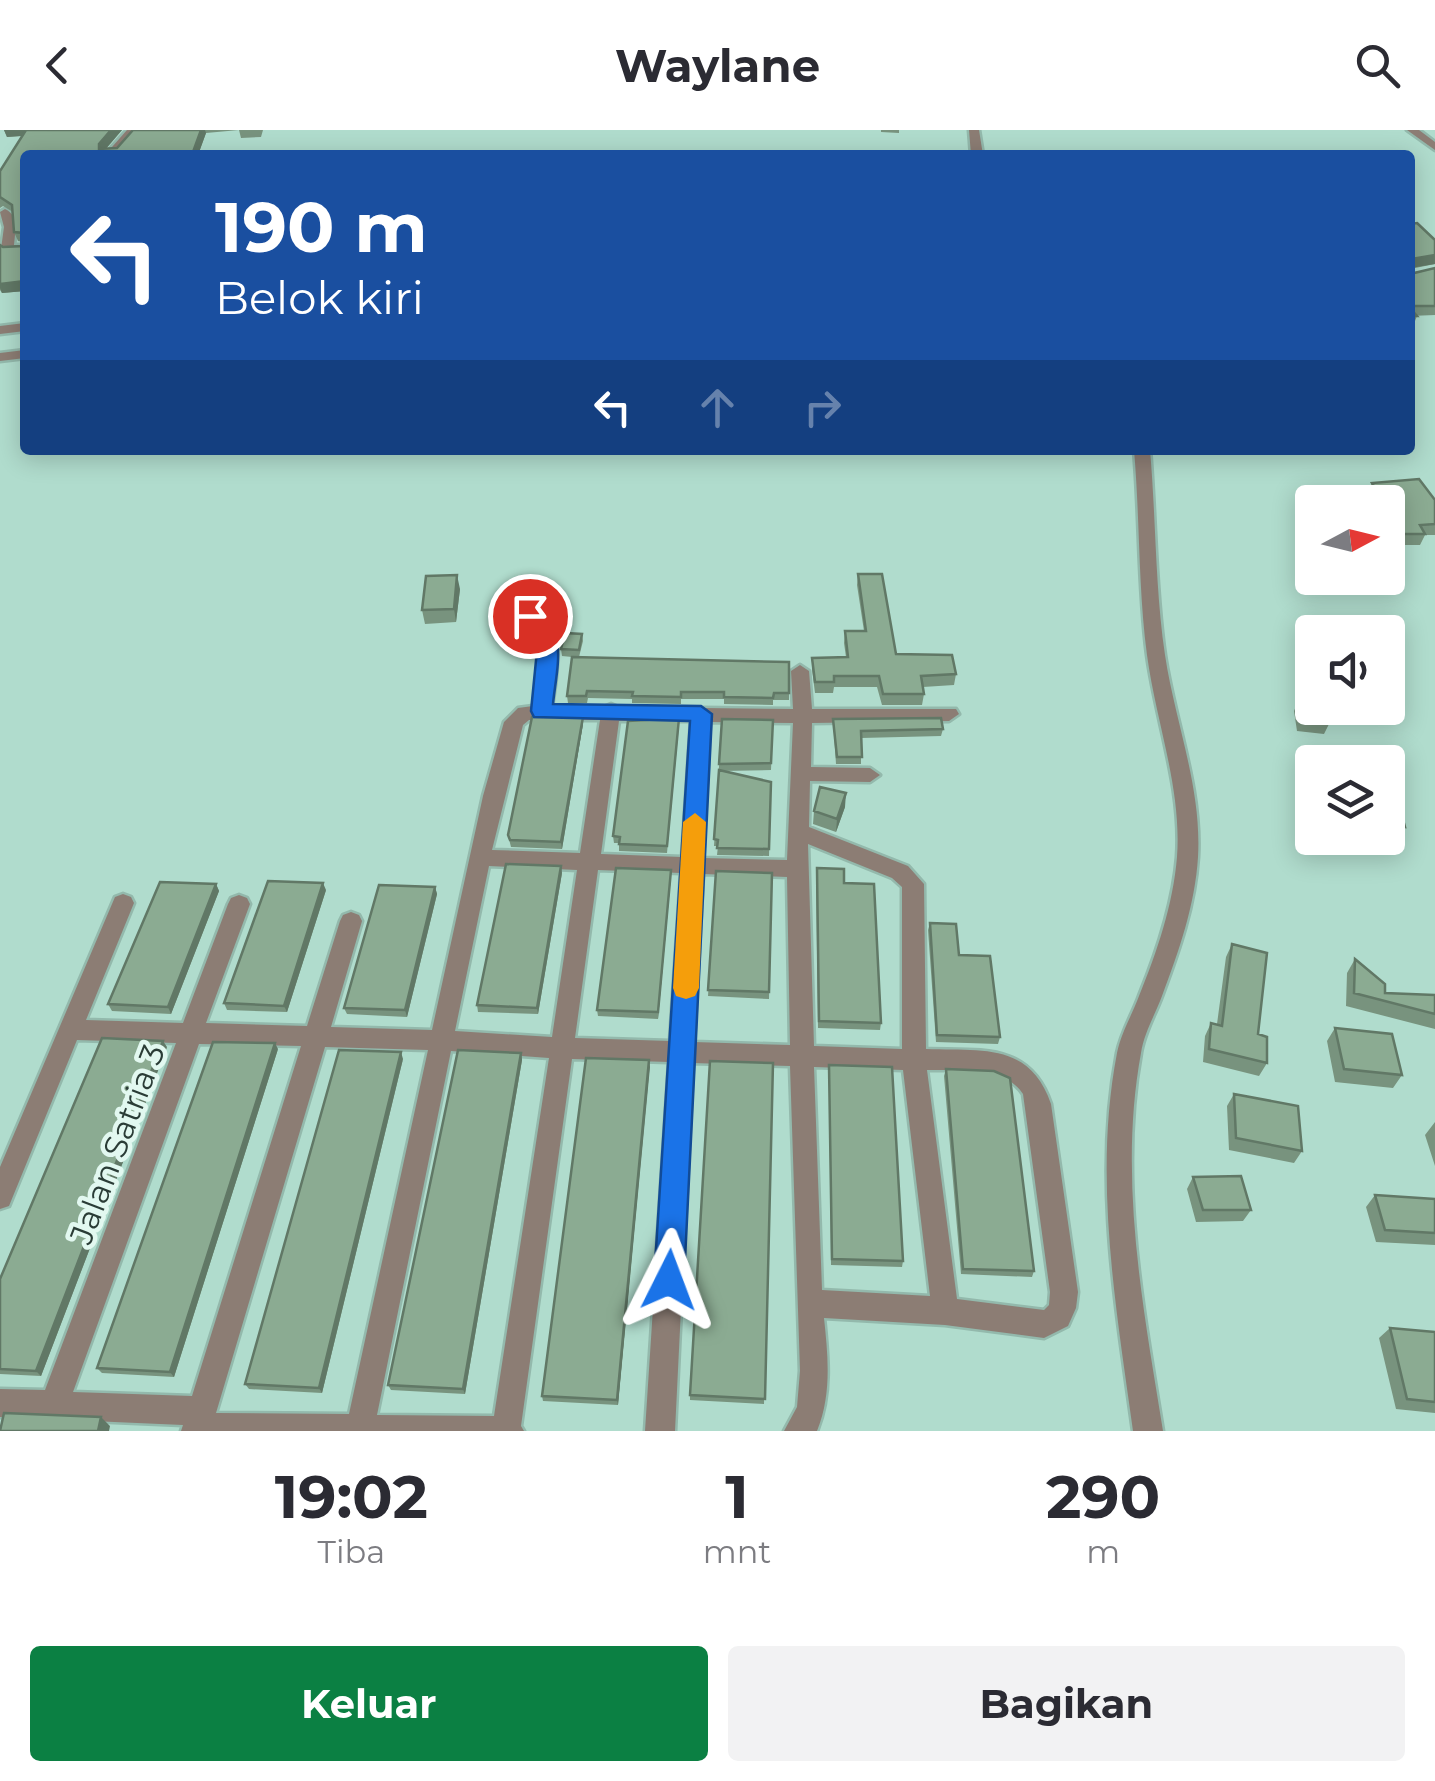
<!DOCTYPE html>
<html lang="id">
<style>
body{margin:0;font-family:Montserrat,sans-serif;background:#f2f2f3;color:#2b2b33;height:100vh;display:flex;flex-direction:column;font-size:38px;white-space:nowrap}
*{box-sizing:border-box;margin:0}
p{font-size:32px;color:#7c7c81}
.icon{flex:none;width:55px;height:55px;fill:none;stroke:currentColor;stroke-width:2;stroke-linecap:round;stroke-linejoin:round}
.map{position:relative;height:1301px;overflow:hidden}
.details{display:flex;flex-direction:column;background:#fff;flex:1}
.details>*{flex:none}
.top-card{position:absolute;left:20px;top:20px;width:1395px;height:305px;border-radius:10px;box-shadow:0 5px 25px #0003;background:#1a4fa0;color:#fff;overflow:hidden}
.needle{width:65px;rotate:83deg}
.controls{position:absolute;left:1295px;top:355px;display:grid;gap:20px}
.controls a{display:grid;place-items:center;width:110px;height:110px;border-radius:10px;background:#fff;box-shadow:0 5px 25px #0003;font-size:50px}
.pin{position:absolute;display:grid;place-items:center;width:85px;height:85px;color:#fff;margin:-42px;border:5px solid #fff;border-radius:50%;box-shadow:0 2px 10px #0007}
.me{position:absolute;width:110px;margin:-55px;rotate:3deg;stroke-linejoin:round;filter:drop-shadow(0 0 8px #0008)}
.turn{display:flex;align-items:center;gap:35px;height:210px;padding:0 30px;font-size:45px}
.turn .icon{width:130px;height:130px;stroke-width:2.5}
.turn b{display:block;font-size:70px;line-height:85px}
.lanes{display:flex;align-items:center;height:95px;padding:0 30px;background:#0003;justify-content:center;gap:50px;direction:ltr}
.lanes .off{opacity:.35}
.eta{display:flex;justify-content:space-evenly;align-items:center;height:170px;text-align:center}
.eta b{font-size:60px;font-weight:700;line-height:70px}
.primary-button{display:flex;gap:20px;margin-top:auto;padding:20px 30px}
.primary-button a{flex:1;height:115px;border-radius:10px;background:#0b8043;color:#fff;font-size:40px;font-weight:700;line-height:115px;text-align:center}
.primary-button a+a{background:#f2f2f3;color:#2b2b33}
header{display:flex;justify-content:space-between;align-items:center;height:130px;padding:0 30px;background:#fff;font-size:45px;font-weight:700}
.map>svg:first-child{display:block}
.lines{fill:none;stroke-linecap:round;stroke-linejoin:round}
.minor-casing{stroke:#93b9ac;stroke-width:5}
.minor{fill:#8c7d74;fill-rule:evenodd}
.wall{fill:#78937e}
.shaded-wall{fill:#617866}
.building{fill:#8bab92;stroke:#617866;stroke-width:2.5}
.route{fill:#1a73e8;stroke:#114b97;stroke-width:2.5}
.slow{fill:#f59e0b}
.labels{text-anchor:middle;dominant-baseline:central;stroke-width:9;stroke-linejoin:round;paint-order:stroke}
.near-street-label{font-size:32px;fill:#2a3c36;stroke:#e2f8f0}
</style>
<header><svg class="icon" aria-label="back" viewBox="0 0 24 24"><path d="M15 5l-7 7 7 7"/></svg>Waylane<svg class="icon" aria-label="search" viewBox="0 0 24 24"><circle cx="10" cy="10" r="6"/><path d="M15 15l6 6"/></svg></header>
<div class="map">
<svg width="1435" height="1301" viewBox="0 0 1435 1301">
<rect width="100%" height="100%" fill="#b0dccd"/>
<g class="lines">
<defs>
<path id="minor" d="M127,0h11l-21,25h-12z
M969,0h10l4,25h-12z
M1407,0h12l16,12v8z
M5,79c14,6 10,24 9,36h11v8h-18l-6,-4 3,-22 -4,-15z
M25,193v8l-25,3v-8z
M25,220v8l-25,3v-8z
M1134,320h16c6,68 5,137 15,205 10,67 37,133 33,202 -3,48 -19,94 -36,139 -7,19 -18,37 -21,57 -23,125 2,254 22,378h-30c-17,-124 -40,-253 -16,-378 4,-20 15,-38 22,-57 18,-44 34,-91 38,-139 5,-68 -21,-135 -30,-202 -9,-68 -7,-137 -13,-205z
M530,479c39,16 26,66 22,98h52l7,-3 7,3 175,2 -2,-38 9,-6 9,6 3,38h144l3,5 -10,7 -137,2 -1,44 59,1 10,7 -10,7 -60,-1 -1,46 99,39 16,18 2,165c55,2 104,-7 125,55l27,188 -2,16 -8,18 -24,12 -99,-13 -121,-7c4,38 8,76 -7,113h-33l13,-24 3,-36 -10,-305 -97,-3 -18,368h-30l24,-369 -97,-3 -51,367 3,5h-343l2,-6 -183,-8v-28l45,1 131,-347 -99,-3 -68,166 -9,3v-42l115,-270 8,-3 8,3 3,6 -48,117 97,3 45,-119 3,-6 8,-3 8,3 3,6 -44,119 101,3 33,-105 3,-6 8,-3 8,3 3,6 -31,106 101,3 51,-234 21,-74 14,-14 15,-2c6,-41 15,-56 -12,-91zM529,590h71l-20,133 -88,-3 31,-125zM619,591h72l-9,136 -81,-3zM710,592l83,1 -6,137 -84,-2zM808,714l84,34 10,9v162l-88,-3zM489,736l88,4 -25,167 -97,-6zM598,740l83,3 -11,168 -95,-3zM703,744l84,3 3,168 -96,-3zM199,914l102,2 -109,350 -119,-4zM325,917l103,3 -79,364 -133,-1zM451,921l98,7 -55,358 -117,-1zM814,937l89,3 27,226 -108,-6zM927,940c33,1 76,-6 96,24l27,198 -1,13 -5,5 -87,-11z"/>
</defs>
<use href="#minor" class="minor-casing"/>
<use href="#minor" class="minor"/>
</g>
<path class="wall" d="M4,0h118l-16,19 11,-1 16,-18h130l-2,7 -20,1 -2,-8 -33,3 -8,22h-173v136l-23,2 -2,-3v-45l3,2 21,-1v-4l-6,-1 -4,-9 -1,-20 -10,-6 -3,2v-37l23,-35 -16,1z
M881,0h18v3l-18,-1z
M1410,94l25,16v26v-2l-25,5 4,4 21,-5v47l-25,1z
M1410,186h7l-4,10h-3z
M1372,353l63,17v35h-10l-5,10h-25l-7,-15v-28h-15l-5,-9z
M858,444l38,80 60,20 -2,11 -31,2 1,7 -2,11h-40l-5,-18h-43l-1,6h-18l-3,-24v-11l34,-1 -2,-14 1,-12h19l-7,-46z
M460,459l-4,33 -31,2 -3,-14z
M582,504l1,7 -4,16 210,5v38h-16v5l-49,-1v-5h-43v5l-49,-1v-4l-44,-1 -1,5h-19l-1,-7 5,-39 -10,-1 -1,-7z
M1300,567l31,23 -7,14 -27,-3 -3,-20z
M722,589l51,1 -2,50 -50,1 50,11 -2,74 -52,-1 1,-9h-4z
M833,589l110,10 -2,7 -80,2v26h-25z
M583,594l-21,125 -51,-2 -3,-12z
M679,595l-12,128 -48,-2v-8h-5l-1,-7z
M1388,659l17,38 -6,11 -11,-2z
M845,677l-9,25 -23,-8 1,-13z
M716,741l56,2 -3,126 -61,-3z
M562,743l-24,141 -60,-2 -1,-7z
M816,745l28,8 37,140 -1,7 -62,-2z
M671,746l-13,143 -60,-3 -1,-6z
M216,754l3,7 -48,123 -59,-3 -4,-7z
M435,757l2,7 -30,123 -60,-3 -3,-6z
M326,760l-39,122 -60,-2 -3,-7z
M930,793l29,32 41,82 -2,7 -62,-2 -8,-112z
M1232,814l35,119 -8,13 -56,-14 2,-26 6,-13 6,1 9,-67z
M1355,829l30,34 50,2v34l-89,-23 1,-33z
M1335,898l67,47 -9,13 -58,-6 -8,-41z
M167,917l-126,329 -41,-2v-95z
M278,919l-104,328 -72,-4 -5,-5z
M521,923l1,7 -57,334 -74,-4 -3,-5z
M403,929l-81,334 -73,-4 -4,-5z
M649,930l-31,345 -75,-4 -1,-5z
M773,933l-9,341 -74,-4v-5z
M829,935l74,196 -1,6 -71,-2z
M946,939l88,202 -2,6 -71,-3 -17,-198z
M1234,964l68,57 -8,12 -65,-13 -2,-44z
M1435,992v44l-10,-31z
M1193,1047l58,33 -8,11 -47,1 -9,-33z
M1375,1065l60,4v46l-59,-3 -10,-35z
M1390,1198l45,4v81l-39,-4 -17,-71z"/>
<path class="shaded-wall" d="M4,0h26l2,5 -25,2z
M111,0h11l-20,23 -3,-4v-5z
M201,0h4l1,3 -8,22h-4l-1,-3z
M1435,125v9l-25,4 1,-9z
M25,151v10l-23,2 -2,-5v-4z
M457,445l3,14 -4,33 -2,-13z
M583,587v7l-21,125 -1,-7z
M846,663l-1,14 -9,25 1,-13z
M561,736l1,7 -24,141 -1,-6z
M671,740v6l-13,143v-7z
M323,753l3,7 -39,122 -3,-6z
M216,754l3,7 -48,123 -3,-7z
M435,757l2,7 -30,123 -2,-7z
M163,911l4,6 -126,329 -5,-5z
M275,913l3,6 -104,328 -4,-5z
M401,922l2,7 -4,16 -77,318 -3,-5z
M521,923l1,7 -57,334 -2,-5z
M649,930l1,7 -32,338 -1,-5z
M101,1287l9,9 -1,5h-11z"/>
<path class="building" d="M26,0h85l-12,14v5l18,-1 16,-18h68l-8,22 -36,3h-132v126l-25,3v-39l3,2 21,-1v-13l-10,-1 -2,-27 -12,-8v-26z
M1417,93l18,17v15l-24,4 -1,10 4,4 21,-5v38h-25v-82z
M1410,178l7,8h-7z
M1419,349l16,21v24l-15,1 5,9h-25l-12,-24v-8h-5l-11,-19z
M858,444h24l14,80 56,1 4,19 -35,2 3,18h-41l-4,-18h-45v6h-19l-3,-24 36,-1 -3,-26h21z
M457,445l-3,34 -32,1 4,-34z
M565,503l17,1 -3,16 -18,-1z
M572,527l217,5v31h-15l-1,5 -49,-1v-5h-43v5l-49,-1 1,-4 -46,-1 -1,5h-19z
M1300,567l12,2v9h16l3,12 -28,-3z
M532,587h51l-22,125 -51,-2 -2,-5z
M679,588l-12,128 -48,-2 1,-7 -7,-1 15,-115z
M941,588l2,11 -82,2 1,26h-25l-4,-38z
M722,589l51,1 -2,43 -52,1z
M719,640l52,12 -2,67 -52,-1 1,-8 -4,-1z
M820,657l26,6 -9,26 -23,-8z
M1388,659l7,1 10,37 -17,-2z
M506,734l55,2 -24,142 -60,-3z
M616,738l55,2 -13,142 -61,-2z
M817,738l27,1v14l30,1 7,139 -62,-2z
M716,741l56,2 -3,119 -61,-2z
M268,751l55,2 -39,123 -60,-3z
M160,752l56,2 -48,123 -60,-3z
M379,755l56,2 -30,123 -61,-2z
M930,793l26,1 3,31 31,1 10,81 -63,-2z
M1232,814l35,9 -9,81 9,3v26l-58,-14 2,-26 11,3z
M1355,829l30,25v9l50,2v19l-81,-21z
M1335,898l57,6 10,41 -58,-6z
M102,908l61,3 -127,330 -36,-2v-90z
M213,912l62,1 -105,329 -73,-4z
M339,920l62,2 -82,336 -74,-4z
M458,920l63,3 -58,336 -75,-4z
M586,928l63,2 -32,340 -75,-4z
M710,931l63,2 -8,336 -75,-4z
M829,935l63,2 11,194 -71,-2z
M946,939l48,2 16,7 24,193 -71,-2z
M1234,964l64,12 4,45 -66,-13z
M1241,1046l10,34h-48l-10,-33z
M1375,1065l60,4v34l-50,-3z
M1390,1198l45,4v70l-28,-3z
M4,1283l97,4 -3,14h-98z"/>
<path class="route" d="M530,479c41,13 26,62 23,95l148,2 11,8 -28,566 -4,10 -11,5 -11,-5 -4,-10 36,-559 -156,-4 -3,-6 7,-71 -18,-24z"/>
<path class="slow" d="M695,683l11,9 -7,166 -4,8 -9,3 -10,-3 -3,-8 10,-166z"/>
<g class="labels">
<g class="near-street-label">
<text transform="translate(117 1014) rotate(-69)">Jalan Satria 3</text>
</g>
</g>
</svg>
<div class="controls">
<a><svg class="needle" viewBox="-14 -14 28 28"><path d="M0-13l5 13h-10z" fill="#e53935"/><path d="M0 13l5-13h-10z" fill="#7c7c81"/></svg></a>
<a><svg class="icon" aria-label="sound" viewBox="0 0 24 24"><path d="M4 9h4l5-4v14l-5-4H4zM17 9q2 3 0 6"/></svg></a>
<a><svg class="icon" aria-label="layers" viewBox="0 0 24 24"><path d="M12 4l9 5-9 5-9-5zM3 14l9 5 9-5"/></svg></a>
</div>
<div class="pin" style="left:530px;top:486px;background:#d93025"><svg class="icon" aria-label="arrive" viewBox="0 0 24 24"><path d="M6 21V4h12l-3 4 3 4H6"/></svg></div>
<svg class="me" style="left:669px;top:1150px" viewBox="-20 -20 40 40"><path d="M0-17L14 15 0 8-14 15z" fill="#1a73e8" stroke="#fff" stroke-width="4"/></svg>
<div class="top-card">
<div class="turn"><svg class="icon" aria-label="left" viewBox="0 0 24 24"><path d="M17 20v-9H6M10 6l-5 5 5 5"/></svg><div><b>190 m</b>Belok kiri</div></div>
<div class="lanes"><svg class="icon" aria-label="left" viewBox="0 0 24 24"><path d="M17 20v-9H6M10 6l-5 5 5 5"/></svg><svg class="icon off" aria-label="ahead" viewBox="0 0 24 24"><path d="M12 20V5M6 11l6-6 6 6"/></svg><svg class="icon off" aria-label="right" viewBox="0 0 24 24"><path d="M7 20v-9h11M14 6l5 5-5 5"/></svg></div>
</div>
</div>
<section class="details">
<div class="eta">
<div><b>19:02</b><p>Tiba</p></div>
<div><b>1</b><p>mnt</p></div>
<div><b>290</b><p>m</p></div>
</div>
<div class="primary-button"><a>Keluar</a><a>Bagikan</a></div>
</section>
